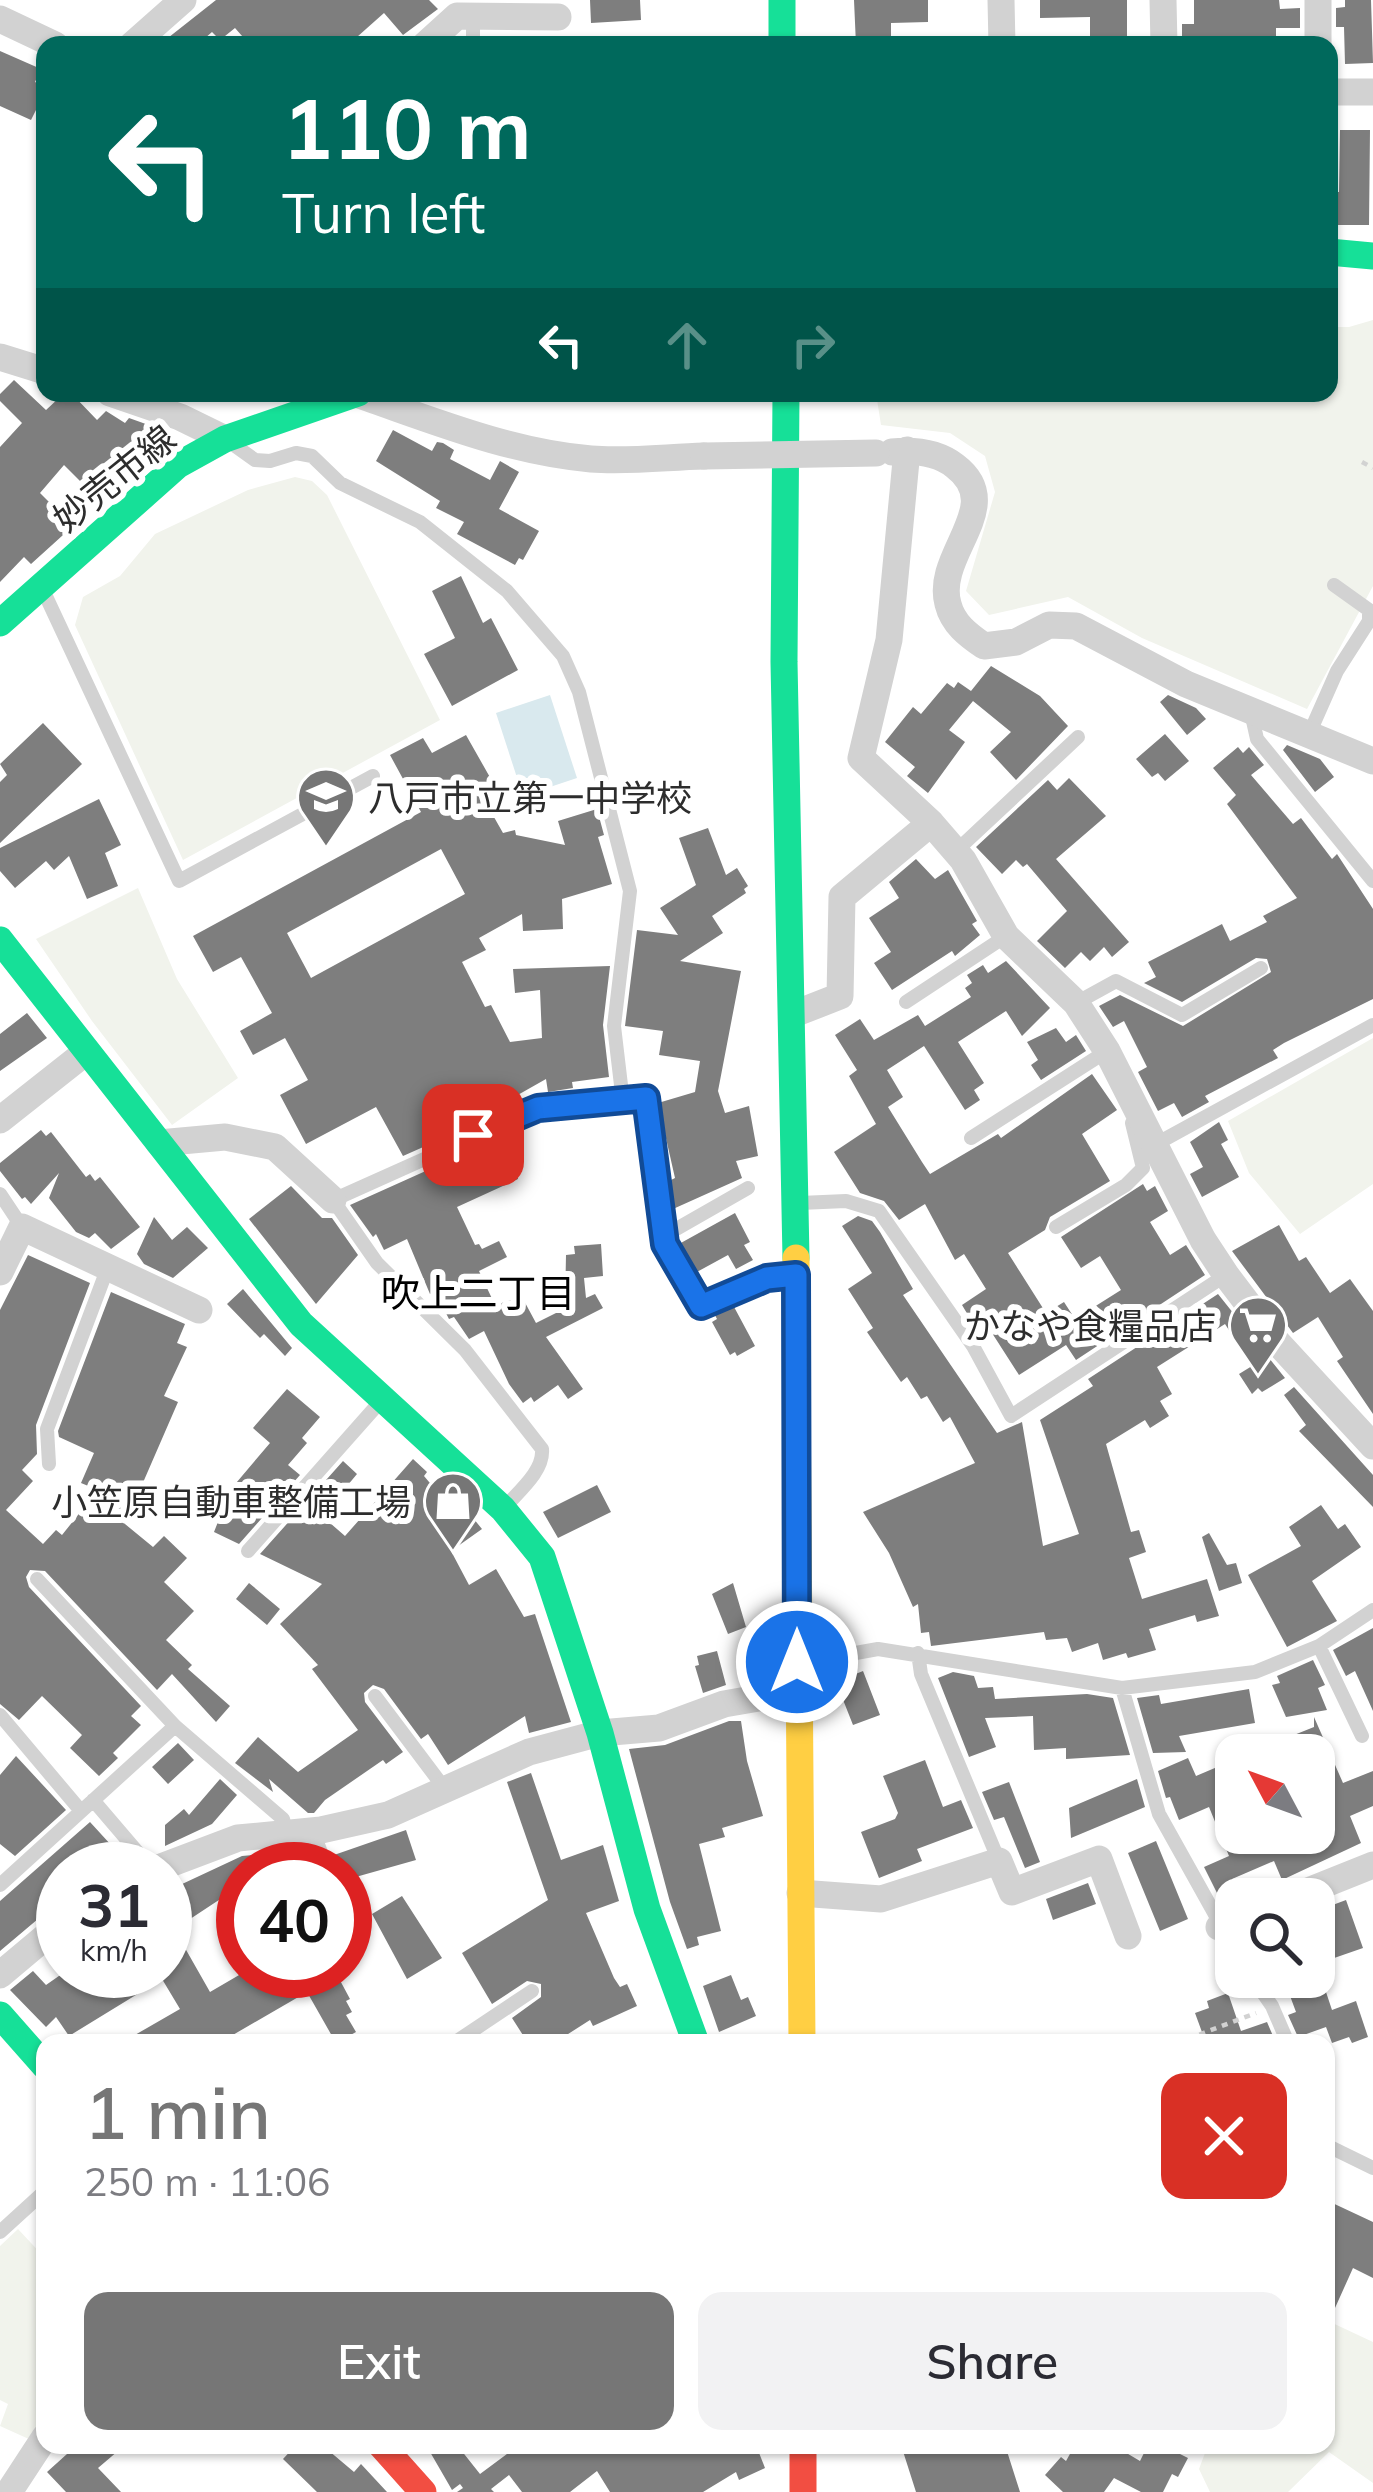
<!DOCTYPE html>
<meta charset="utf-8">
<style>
body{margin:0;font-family:Mulish,"Noto Sans JP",sans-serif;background:#f2f2f3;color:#2b2b33;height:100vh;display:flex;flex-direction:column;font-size:45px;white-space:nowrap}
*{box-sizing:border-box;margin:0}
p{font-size:39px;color:#7c7c81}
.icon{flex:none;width:66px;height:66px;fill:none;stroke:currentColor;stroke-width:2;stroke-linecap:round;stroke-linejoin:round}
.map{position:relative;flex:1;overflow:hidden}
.sheet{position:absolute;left:36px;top:2034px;width:1299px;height:420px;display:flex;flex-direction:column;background:#fff;border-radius:24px;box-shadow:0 3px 9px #0004}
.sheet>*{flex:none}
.banner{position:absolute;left:36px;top:36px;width:1302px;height:366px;border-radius:24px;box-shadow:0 3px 9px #0004;background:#00695c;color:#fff;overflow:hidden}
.needle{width:78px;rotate:311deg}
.fabs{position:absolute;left:1215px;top:1734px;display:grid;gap:24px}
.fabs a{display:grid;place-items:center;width:120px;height:120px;border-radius:24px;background:#fff;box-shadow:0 3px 9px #0004;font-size:60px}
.speed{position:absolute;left:36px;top:1842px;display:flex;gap:24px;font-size:60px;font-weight:700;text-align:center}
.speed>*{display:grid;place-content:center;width:156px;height:156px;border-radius:50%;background:#fff;box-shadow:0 3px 9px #0004;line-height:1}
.speed small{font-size:30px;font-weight:400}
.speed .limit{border:18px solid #d22;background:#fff;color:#111}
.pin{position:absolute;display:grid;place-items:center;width:102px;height:102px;color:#fff;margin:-51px;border-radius:24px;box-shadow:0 6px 18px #0006}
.me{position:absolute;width:132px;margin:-66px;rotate:0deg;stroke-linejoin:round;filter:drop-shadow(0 0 9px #0008)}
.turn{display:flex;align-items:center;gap:42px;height:252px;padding:0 48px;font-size:54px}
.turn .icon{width:156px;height:156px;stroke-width:2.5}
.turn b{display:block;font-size:84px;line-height:102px}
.lanes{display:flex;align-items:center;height:114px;padding:0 48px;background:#0003;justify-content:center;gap:60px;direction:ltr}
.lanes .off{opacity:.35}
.round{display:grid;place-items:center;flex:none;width:126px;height:126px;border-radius:24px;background:#f2f2f3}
.head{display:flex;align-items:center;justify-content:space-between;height:204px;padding:0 48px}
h1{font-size:72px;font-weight:600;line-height:90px;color:#767676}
.cta{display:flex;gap:24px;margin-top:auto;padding:24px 48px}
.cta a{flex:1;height:138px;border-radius:24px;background:#767676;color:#fff;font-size:48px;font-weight:600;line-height:138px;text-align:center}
.cta a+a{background:#f2f2f3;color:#2b2b33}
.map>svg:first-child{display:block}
.green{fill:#f1f3ec}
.water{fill:#d9e9ee}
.building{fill:#7e7e7e;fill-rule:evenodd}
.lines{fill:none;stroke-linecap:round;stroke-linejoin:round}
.path{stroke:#d2d2d2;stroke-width:4.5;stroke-dasharray:6 6;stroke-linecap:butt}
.lane{stroke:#d2d2d2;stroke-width:14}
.street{stroke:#d2d2d2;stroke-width:27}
.fast{stroke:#16e098;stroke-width:27}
.slow{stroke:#ffcf43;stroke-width:27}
.jam{stroke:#f24e42;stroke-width:27}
.street-bridge{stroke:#d2d2d2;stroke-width:27}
.route-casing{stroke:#114b97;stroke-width:30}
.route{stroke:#1a73e8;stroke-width:21}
.labels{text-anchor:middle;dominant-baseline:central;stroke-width:12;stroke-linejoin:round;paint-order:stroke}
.street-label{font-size:36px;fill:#2d2d2d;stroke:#fff}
.poi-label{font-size:36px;fill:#2d2d2d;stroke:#fff;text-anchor:end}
.neighbourhood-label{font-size:39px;fill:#000;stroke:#fff}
</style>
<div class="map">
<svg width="1373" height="2492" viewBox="0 0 1373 2492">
<rect width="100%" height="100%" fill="#fff"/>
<path class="green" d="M1373,320v266l-66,123 -165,-71 -74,-41 -79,18 -23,-24 29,-99 -10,-36 -35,-23 -69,-8 -5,-32h453v-66h20z
M295,477l17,4 15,14 113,225 -257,140 -108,-235 8,-28 37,-21 35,-42 93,-44z
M138,888l39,91 61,99 -66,47 -80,-104 -56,-82z
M1373,1038v146l-73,50 -51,-61 -21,-52z
M18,2229l27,29v167l-14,15 -31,-14 8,-22 -8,-4v-154z
M1326,2320l47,22v141l-44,-31 -41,40h-78l-11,-23 9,-24h118z"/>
<path class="water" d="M550,695l27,83 -54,18 -27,-83z"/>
<path class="building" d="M216,0h213l9,9 -35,26 -19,-22 -36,32h-98l-15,-17 -15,12 -8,-8 -15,13h-38z
M590,0h50l1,20 -50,3z
M854,0h74v22l-37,1v22h-35z
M1040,0h87v45h-37v-28l-50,1z
M1194,0h85l1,9 20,-1v20h-24v17h-94v-21h12z
M1345,0h26l2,63 -28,1 -1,-37h-8v-19l9,-1z
M0,51l41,18 -6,13 10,5v5l-14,28 -31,-14z
M1340,130h30l-1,95h-35v-33h5z
M14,380l32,30 14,-13 5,4 7,-7 25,26 9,-9 19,12 4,-5 28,10 12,12 -48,43 -14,-14 -19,20 -24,-24 -24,28 33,33 -42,38 -7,-7 -24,25v-135l22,-24 -22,-22v-7z
M393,430l39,21 5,-9 6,1 11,7 -4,9 40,21 10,-19 19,11 -20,37 40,22 -16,29 -4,-2 -4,7 -58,-31 7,-12 -28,-14 4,-7 -64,-40z
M461,576l22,47 8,-5 27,52 -66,36 -28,-52 31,-16 -23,-47z
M991,666l49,30 28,30 -52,54 -26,-28 21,-20 -38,-31 -24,29 16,12 -37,51 -21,-17 8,-9 -30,-25 28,-35 8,7 26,-31 7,5 4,-6 13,9z
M1168,695l28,13 10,11 -19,16 -27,-33z
M43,723l39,41 -82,79v-61l7,-7 -7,-11z
M1165,734l24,27 -24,20 -7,-8 -6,4 -16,-18z
M466,735l34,60 -14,8 17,30 12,-3 1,5 49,10 -7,-24 39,-12 7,26 -6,2 14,47 -50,15 1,30 -40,2 -1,-17 -43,24 7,12 -24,12 23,45 6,-2 19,37 32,-4 -2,-48 -25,3 -2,-24 97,-3 -7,59 6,52 -37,5 1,6 -25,4 -2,-13 -48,27 2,7 -97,43 -27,-49 -70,37 -26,-49 28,-15 -23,-42 -32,17 -13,-24 32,-18 -31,-56 -28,15 -20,-36 228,-124 -31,-57 33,-17 9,15zM441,849l24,45 -154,84 -24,-45z
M1287,745l33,14 14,18 -19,15 -32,-42z
M1238,747l5,6 6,-6 15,18 -13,10 42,49 8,-6 31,41 5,-5 36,55v90l-89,44 -11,7 5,8 -73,38 4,6 -27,15 -8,-14 -16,8 -20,-39 9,-5 -23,-46 -11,6 -14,-21 21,-11 63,31 88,-54 -4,-13 -11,-1 -74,44 -38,-19 12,-6 -8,-15 74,-38 8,17 37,-19 -4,-6 34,-18 -70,-94 9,-9 -23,-27z
M1069,778l37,38 -50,43 73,83 -17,15 -8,-10 -14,14 -9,-9 -16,16 -28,-27 30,-30 -40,-47 -4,3 -7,-7 -14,14 -26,-27 72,-67 9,10z
M99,799l22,46 -16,8 13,33 -31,13 -18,-43 -15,14 -8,-9 -31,27 -15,-17v-23z
M708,828l18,47 11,-7 11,18 -4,3 2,4 -34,23 11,17 -43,28 61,10 -23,120 7,22 24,-7 9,50 -22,5 6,17 -69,31 -4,-28 6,-3 -17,-75 37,-11 5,-31 -41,-6 4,-24 -38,-5 12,-96 41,5 -18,-27 36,-23 -17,-47z
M916,859l19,20 13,-9 29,51 -5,3 8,11 -25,21 -3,-5 -60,39 -18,-27 17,-11 -22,-34 30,-20 -10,-16z
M1006,961l44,47 -28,28 -16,-25 -48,31 26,41 -10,7 6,10 -15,10 -41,-64 -37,24 16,27 -15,10 34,55 8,12 68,-40 3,4 91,-64 25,36 -35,24 28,47 -60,36 -5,13 -37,23 38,60 18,-11 11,17 46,-29 -21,-34 -19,12 -20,-31 82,-53 4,7 8,-5 13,25 -18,11 20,33 16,-10 19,30 -129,85 -10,-15 -47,30 -36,-56 -9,6 -12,-20 24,-16 -22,-35 -9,6 -30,-56 -26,16 -15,-19 -24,-8 -26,-41 42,-28 -27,-48 8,-6 -22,-35 25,-16 14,21 44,-25 7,11 46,-29 -6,-9 7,-5 -5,-8 16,-10 5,8z
M27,1013l20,25 -47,33v-37z
M1056,1028l10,14 10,-7 10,16 -45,29 -10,-15 7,-5 -11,-18z
M1219,1122l9,18 -7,4 18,33 -37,20 -12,-23 13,-7 -13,-25z
M41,1130l5,6 5,-4 35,45 4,-3 5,7 5,-4 40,50 -29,22 -16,-16 -6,5 -13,-6 -27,-34 10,-25 -28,31 -6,-7 -3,2 -22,-28v-8z
M508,1134l10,45 -61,28 18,38 4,-1 3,5 17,-8 8,16 -28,14 16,34 27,-8 14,26 38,-19 -9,1 1,-50 9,-1 -1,-8 27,-2 2,32 -19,2 2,20 9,-4 8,14 -57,29 37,52 -15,10 -10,-14 -24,17 -3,-5 -8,6 -14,-19 -25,-53 -15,8 -15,-22 -5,2 -14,-27 -5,2 -23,-55 -23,11 -8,-16 -3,3 -23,-32z
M291,1186l31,32h10l26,37 -42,49 -67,-85z
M735,1213l15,29 -6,3 9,15 -17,9 -8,-14 -33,18 -16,-29z
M858,1216l14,5 8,11 33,57 -10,6 94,138 25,-11 21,124 36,-12 -39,-114 53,-34 -5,-7 130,-85 67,84 -23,14 -4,-4 -6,6 -13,-20 13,-8 -27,-42 -68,43 15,27 -12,7 9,15 -19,12 -5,-8 -39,24 25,88 8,-2 7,22 -17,6 13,41 65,-20 12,37 -22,6 -2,-7 -46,14 7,21 -28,8 -2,-5 -23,7 -5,-17 -26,9 -5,-14 -21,2 -2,-8 -113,14 -2,-14 -8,1 -3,-29 -5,3 -24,-54 -26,-41 112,-49 -25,-46 -7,5 -16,-26 -6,3 -14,-22 -6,5 -34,-50 6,-4 -25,-39 24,-16 -30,-47z
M154,1217l18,23 15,-13 21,21 -35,30 -29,-14 -7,-10z
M1279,1225l20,36 7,-4 24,36 20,-14 23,32v103l-36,-53 6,-4 -25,-40 -25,16 -61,-82z
M28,1255l62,28 -54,142 1,29 -15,16 11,11 -27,29 37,34 13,-14 6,5 36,-45 -17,-7 13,-30 -35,-16 -1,-6 53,-139 74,32 -8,19 10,4 -23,49 14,6 -53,122 28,23 11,-11 23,22 -23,24 30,29 -28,29 26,25 -4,4 42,37 -14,16 -44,-48 -15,16 -112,-119 -15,-1 -4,7 3,10 112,119 -10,10 10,9 -28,28 5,5 -19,18 -29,-28 12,-13 -40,-39 -23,24 -19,-16v-394z
M243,1289l49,59 -7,8 -21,-22 -4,4 -33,-34z
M733,1305l22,41 -18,10 -2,-4 -5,3 -18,-33 5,-3 -3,-6z
M1294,1387l79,88v32l-74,-76 7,-6 -22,-30z
M287,1389l33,28 -18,21 5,5 -19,22 12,10 -61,69 -25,-12 17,-43 39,-46 -17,-15z
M413,1459l14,13 -3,4 27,32 9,-6 22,27 -31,22 18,34 27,-16 28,48 11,-3 36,108 -42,11 -4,-17 -77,49 -20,-31 -7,5 -37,-50 -11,-4 -9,8 1,9 38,50 -17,12 -3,-4 -58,40 -11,13h-6l-39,-34 4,13 -38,-29 23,-26 40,35 60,-42 -46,-61 6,-4 -38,-41 42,-40 -62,-30 83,-93 14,13 -35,42 23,20z
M597,1485l14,27 -53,26 -15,-26z
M1321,1505l17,24 7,-5 16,23 -49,34 25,40 -50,26 -39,-72 53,-29 -12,-19z
M1209,1533l18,32 9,-2 6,20 -23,8 -17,-54z
M249,1583l31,26 -13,16 -31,-26z
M733,1583l13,44 -18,7 -16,-40z
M1373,1628v83l-18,-40 -9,5 -13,-26z
M717,1651l9,34 -23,8 -8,-27 4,-1 -2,-9z
M1313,1660l12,25 -7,3 9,22 -41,7 -14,-32 8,-2 -3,-7z
M863,1671l17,44 -27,10 -17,-43z
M953,1672l21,4 4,12 15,-1 2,12 92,-5 26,4 17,57 -64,4v-11l-32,2 -1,-34 -48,2 11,29 -27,10 -31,-79z
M1249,1689l6,34 -76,13 7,16 -33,1 -16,-55 22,-3 2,9z
M1314,1717l29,66 30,-12v35l-23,10 11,27 -79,37 -8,-19 -42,18 7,19 -16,7 -19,-38 25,-11 -20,-49 -30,13 -9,-23 -4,1 -8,-27 30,-13 8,18 40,-17v74h78v-8l20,-8 -15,-37 -5,3v-28h-48l31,-14 -3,-6 20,-8z
M729,1721h12l6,40 16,55 -41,12 3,9 -26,7 22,87 -24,6 2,8 -12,4 -17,-47 -41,-153 36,-4z
M178,1743l16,17 -26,24 -16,-17z
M16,1756l50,54 -51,46 -15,-12v-69z
M925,1760l18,47 18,-7 12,28 -56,21 5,12 -43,17 -18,-46 34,-13 3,-6 -15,-37z
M531,1773l30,87 42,-15 16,56 -33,12 28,65 6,9 7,-3 10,22 -44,20 -3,-6 -36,23h-26l-16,-25 29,-21v-13l-14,-3 -35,23 -30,-51 86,-53 -41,-118z
M220,1779l17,16 -25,29 -47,22v-21l19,-16 5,6z
M1137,1779l8,28 -74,31 -2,-30z
M1009,1782l31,80 -15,6 -21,-51 -10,3 -12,-28z
M90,1822l43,47h-70v35l-12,4 -51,43v-50z
M406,1830l10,30 -71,20v-11h-7l-4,-14z
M1156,1841l32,78 -28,12 -32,-78z
M294,1851l3,7 -30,11h-24v54l-15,-29 -47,31 -16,-25v-8l77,-36z
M1088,1883l8,21 -43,16 -7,-21z
M402,1896l40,62 -35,21 -35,-65z
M1346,1900l17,48 -49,17v-48l9,-4 -1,-4z
M181,1941l29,51 36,-21h89l15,28 -4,2 6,11 -6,3 10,17 -20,11 -29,-51 -88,51h-98l59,-34 -18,-30 -93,57 -13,-19 -10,10 -36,-37 23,-19 13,14 20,-14h22l16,22 33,-22h28v-20z
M731,1975l10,25 7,-3 8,19 -37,16 -16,-46z
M1283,1977h38l11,33 24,-9 12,36 -16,6 -3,-6 -17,6 -6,-16 -28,10 -10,-22 8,-3z
M1228,1993l13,38 26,-9 9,21h-70l-11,-30 14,-5 -2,-7z
M1326,2200l47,22v56l-20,-10 -27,60z
M77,2445h48l-27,23 23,24h-55l-19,-20z
M296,2445h26l32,27 7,-8 26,28h-70l-34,-33z
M426,2445h31l23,29 39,-29h237l9,23 -26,12 -3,-8 -33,20h-93l-13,-21 -27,21h-48l-13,-17 -18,14 3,3h-37l6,-4 -3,-4 -8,6z
M901,2445h104l15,47h-104z
M1075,2445h38l27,16 8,-16h14l26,13 -10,19 -6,-3 -9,18h-22l-27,-14 -10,14h-41l-18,-17 16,-18 5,4z"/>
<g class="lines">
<path class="path" d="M1362,462l11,6
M1177,2043l79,-30"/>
<path class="lane" d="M473,16v29
M234,445l21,15 15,1 26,-8 16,3 28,27 80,39 87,69 56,65 16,36 51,199 -16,135 9,76
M43,590l136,291 194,-105
M1251,712l6,27 116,142
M1310,732l27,-61 32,-50v-11l-35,-25
M955,852l123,-115
M906,1002l100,-66
M1076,1003l40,-22 66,34 79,-47
M971,1138l136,-87
M1156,1144l217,-119
M0,1194l22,33
M800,1203l46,-2 33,10 94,135 38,70 215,-141
M1056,1227l70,-42 17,-17 -11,-45
M664,1236l84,-48
M49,1464l-2,-35 61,-162
M505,1507c14,-16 39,-36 37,-58l-77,-99 -88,-87 -44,-63 205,-92 108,-10 20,146 35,62 66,-28 24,-3
M248,1551l132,-149
M37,1579l138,147
M1319,1646l43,90
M918,1653l3,21 78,187
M808,1682l31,-26 39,-7 244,39 133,-16 64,-26 54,-36
M1122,1688l37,126 77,138
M375,1696l70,93
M0,1715l81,96
M93,1800l59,69
M313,1831l14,38
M0,1885l175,-159 108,93 3,12
M345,1917l3,9
M1252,1977l20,29 16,37
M454,2043l78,-52
M1326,2145l47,23
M0,2232l45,-41"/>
<path class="street" d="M1001,0l1,45
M1163,0l1,45
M0,19l55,26
M132,45l51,-45
M425,45l32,-29 101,1
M1318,45v-45
M1329,92h44
M0,357l45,14
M110,393l70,24 45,22
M356,394c76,26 153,58 235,65 37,3 76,-2 113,-3
M907,450l-18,190 -28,118 70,65 32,37 43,76 70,67 31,48 96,189 23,35 51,67 96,104
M892,452c22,-2 45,0 63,14 53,40 -21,88 -7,138 5,20 20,31 36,42l32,-4 33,-17 27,1 110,58 187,77
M794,1014l46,-18 2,-99 89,-74
M0,1120l86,-68
M159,1143l66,-6 50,10 58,53
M0,1272l22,-45 177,83
M156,1869l82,-31 83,-8 67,-15 141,-63 71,-19 59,-5 65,-24 74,-13
M800,1893l81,6 118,-38 13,31 87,-33 29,77
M1288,1899l85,-34
M1219,1927l17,-7
M0,1975l63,-53
M9,2492l36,-55"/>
<path class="fast" d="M782,0v45
M1329,252l44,4
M786,393l-2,269 12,596
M0,623l178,-158 47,-26 133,-46
M0,940l301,384 202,185 39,48 58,176 47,176 49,134
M0,2015l45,51"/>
<path class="slow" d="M796,1258l6,785"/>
<path class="jam" d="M381,2445l42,47
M803,2445v47"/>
<path class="street-bridge" d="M704,456l172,-3"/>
</g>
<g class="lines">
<defs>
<path id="route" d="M473,1135l65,-27 108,-10 19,146 36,62 66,-28 29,-3 1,387"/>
</defs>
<use href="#route" class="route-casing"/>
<use href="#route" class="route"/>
</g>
<defs>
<symbol id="school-pin" viewBox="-11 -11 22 30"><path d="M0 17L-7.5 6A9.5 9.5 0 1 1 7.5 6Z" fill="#767676" stroke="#fff"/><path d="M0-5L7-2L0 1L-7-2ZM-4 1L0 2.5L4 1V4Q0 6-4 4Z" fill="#fff"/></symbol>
<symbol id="supermarket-pin" viewBox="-11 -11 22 30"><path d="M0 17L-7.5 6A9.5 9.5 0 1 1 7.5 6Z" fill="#767676" stroke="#fff"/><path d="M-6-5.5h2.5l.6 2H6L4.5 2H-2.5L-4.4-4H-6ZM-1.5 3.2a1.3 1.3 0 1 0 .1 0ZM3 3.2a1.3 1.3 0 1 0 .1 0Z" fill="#fff"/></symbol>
<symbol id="shop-pin" viewBox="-11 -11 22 30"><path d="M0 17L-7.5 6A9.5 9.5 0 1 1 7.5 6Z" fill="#767676" stroke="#fff"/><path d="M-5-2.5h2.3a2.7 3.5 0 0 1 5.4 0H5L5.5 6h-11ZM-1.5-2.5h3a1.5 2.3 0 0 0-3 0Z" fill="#fff"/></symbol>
</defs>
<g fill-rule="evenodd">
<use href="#school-pin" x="293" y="764" width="66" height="90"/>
<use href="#supermarket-pin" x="1225" y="1292" width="66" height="90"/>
<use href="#shop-pin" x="420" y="1468" width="66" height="90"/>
</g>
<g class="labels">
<g class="street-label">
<text transform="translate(114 478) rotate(-39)">妙売市線</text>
</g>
<g class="poi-label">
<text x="368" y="797" text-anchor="start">八戸市立第一中学校</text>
<text x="1216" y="1325">かなや食糧品店</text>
<text x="411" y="1501">小笠原自動車整備工場</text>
</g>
<g class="neighbourhood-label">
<text x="478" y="1292">吹上二丁目</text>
</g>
</g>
</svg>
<div class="fabs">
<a><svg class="needle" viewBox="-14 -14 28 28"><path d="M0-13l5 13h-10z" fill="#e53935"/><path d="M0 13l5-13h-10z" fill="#7c7c81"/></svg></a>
<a><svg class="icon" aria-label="search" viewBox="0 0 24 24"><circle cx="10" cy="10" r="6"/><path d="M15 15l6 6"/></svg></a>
</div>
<div class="speed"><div>31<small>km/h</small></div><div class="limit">40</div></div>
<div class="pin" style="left:473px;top:1135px;background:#d93025"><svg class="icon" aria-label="arrive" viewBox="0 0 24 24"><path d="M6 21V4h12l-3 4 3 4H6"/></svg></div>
<svg class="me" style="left:797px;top:1662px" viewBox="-20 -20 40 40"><circle r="17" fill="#1a73e8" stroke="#fff" stroke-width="3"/><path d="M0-11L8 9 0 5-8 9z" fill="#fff"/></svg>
<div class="banner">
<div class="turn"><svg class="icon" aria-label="left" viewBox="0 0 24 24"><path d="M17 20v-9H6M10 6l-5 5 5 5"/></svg><div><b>110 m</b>Turn left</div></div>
<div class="lanes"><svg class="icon" aria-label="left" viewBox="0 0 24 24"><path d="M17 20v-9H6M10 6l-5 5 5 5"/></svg><svg class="icon off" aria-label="ahead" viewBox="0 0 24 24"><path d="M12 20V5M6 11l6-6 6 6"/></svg><svg class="icon off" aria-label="right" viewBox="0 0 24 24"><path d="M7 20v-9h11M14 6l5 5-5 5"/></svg></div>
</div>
<section class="sheet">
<div class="head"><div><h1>1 min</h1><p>250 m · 11:06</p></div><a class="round" style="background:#d93025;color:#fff"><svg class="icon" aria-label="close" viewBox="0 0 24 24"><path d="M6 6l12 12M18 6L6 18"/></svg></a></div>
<div class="cta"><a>Exit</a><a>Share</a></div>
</section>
</div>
